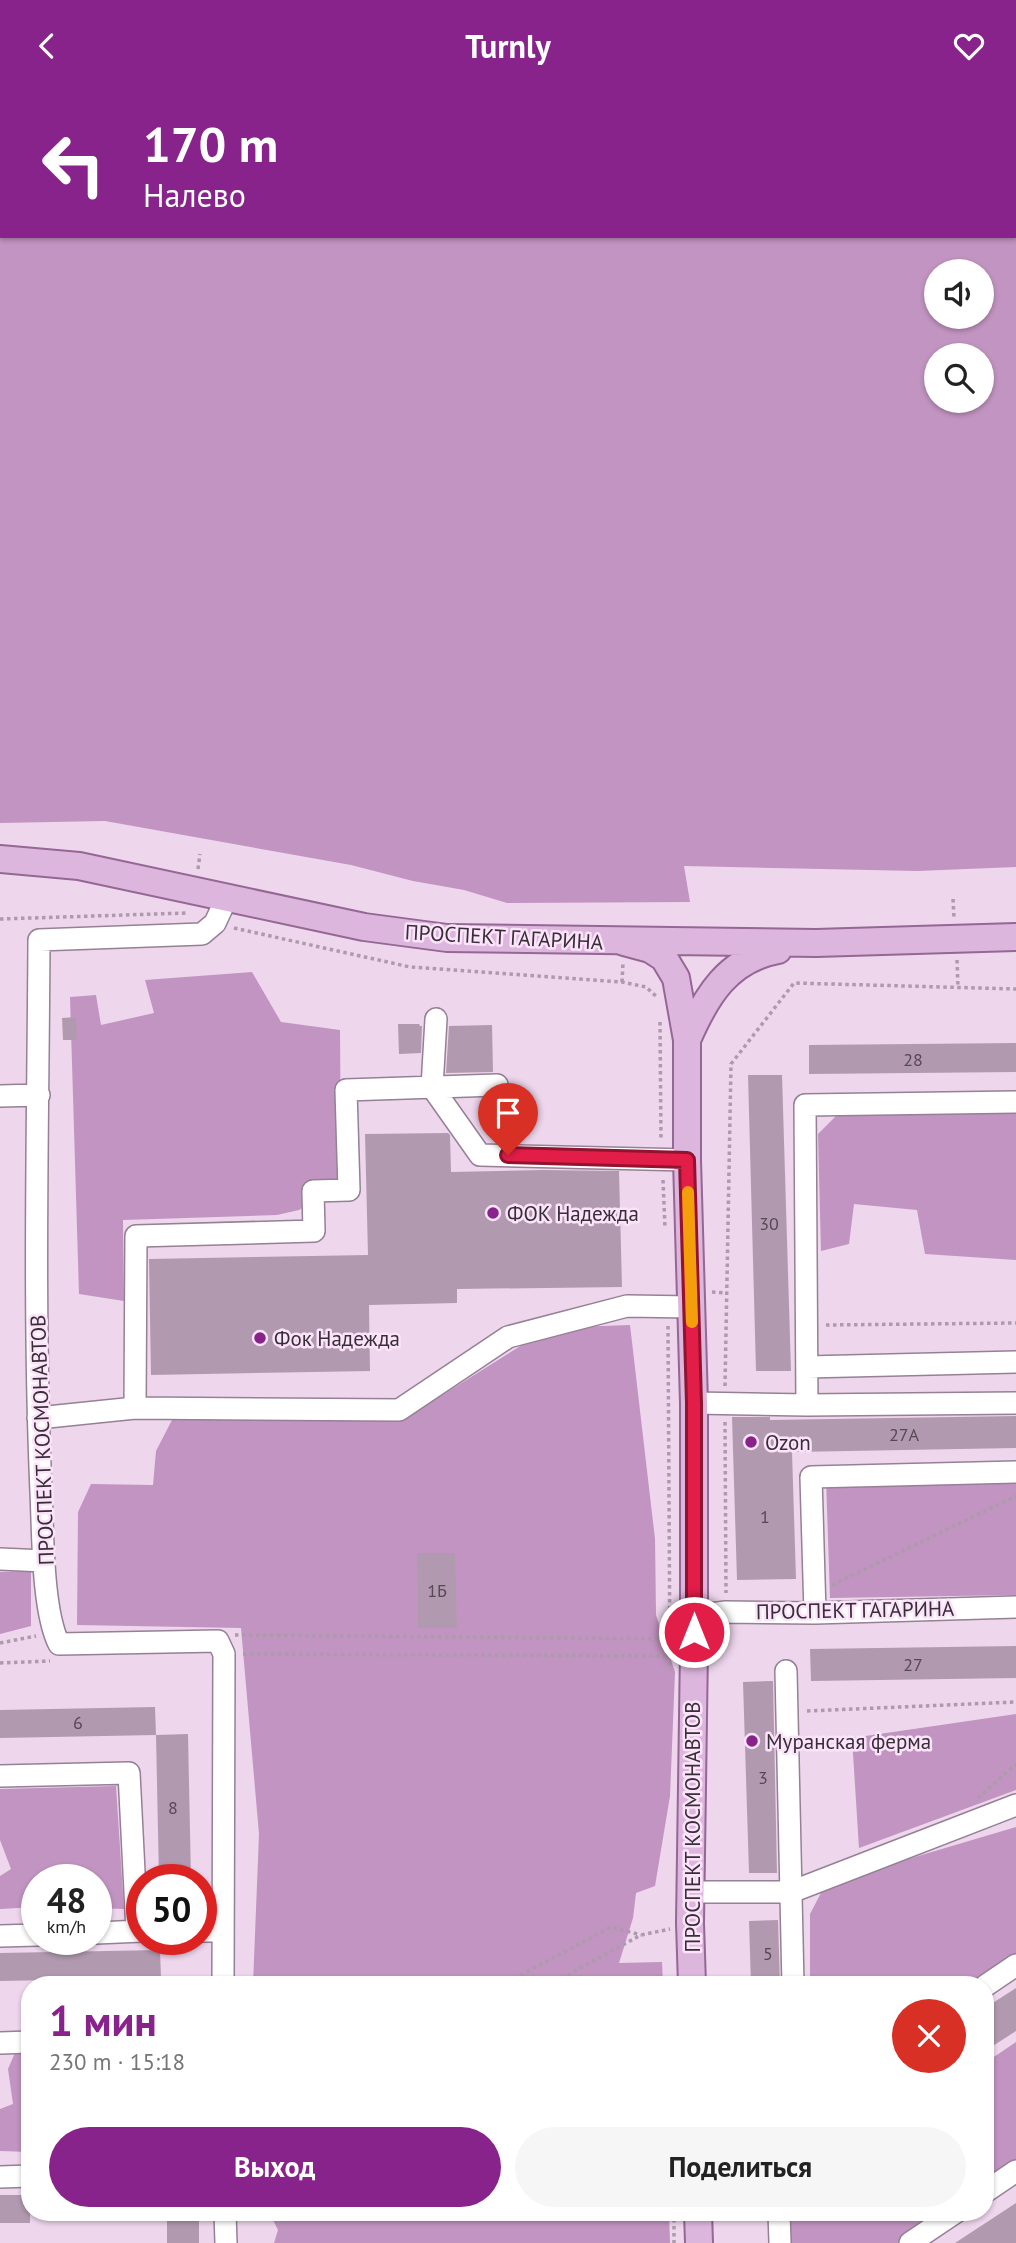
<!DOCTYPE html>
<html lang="ru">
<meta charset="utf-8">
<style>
body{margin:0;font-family:"PT Sans",sans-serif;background:#f6f6f6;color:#222;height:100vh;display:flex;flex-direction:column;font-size:26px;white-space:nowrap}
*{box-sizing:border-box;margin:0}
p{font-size:23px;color:#767676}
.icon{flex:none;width:38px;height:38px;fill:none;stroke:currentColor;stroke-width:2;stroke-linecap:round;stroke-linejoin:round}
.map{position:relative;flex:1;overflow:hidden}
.side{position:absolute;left:21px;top:1885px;width:973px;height:245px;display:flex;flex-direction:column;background:#fff;border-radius:28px;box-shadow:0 2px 5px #0004}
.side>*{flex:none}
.guide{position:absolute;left:0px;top:0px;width:1017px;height:147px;box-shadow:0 2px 5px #0004;background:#88238b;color:#fff;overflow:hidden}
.controls{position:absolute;left:924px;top:168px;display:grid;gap:14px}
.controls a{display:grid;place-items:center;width:70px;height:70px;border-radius:50%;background:#fff;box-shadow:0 2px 5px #0004;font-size:35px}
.speed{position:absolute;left:21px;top:1773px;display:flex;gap:14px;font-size:35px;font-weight:700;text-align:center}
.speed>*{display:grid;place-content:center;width:91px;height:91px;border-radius:50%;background:#fff;box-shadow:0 2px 5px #0004;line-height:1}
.speed small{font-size:18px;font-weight:400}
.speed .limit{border:10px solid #d22;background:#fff;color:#111}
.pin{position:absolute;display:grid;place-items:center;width:60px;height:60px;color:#fff;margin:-72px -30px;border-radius:50% 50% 50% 0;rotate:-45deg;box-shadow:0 0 7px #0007}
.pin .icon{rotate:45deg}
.me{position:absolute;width:77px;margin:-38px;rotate:0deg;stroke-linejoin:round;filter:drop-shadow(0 0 5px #0008)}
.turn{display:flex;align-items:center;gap:24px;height:147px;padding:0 28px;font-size:32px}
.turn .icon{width:91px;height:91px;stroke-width:2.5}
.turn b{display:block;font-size:49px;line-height:60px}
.round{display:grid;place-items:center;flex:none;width:74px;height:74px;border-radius:37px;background:#f6f6f6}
.overview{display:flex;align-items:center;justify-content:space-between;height:119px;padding:0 28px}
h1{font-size:42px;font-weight:700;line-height:52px;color:#88238b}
.action{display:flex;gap:14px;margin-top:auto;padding:14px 28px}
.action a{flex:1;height:80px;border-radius:42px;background:#88238b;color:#fff;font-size:28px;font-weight:700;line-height:80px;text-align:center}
.action a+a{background:#f6f6f6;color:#222}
header{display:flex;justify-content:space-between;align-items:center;height:91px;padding:0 28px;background:#88238b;color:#fff;font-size:32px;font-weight:700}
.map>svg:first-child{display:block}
.forest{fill:#c294c1;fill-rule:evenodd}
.building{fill:#b19ab0}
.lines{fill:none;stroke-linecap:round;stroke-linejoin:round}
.minor-casing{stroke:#958095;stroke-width:24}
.major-casing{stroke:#946794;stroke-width:30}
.path{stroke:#ad9aac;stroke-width:3.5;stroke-dasharray:3.5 3.5;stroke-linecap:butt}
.minor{stroke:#fff;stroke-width:21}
.major{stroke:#ddb6dd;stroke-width:26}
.route-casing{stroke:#92132f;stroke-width:18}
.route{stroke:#e11d48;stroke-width:12}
.slow{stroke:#f59e0b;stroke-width:12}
.poi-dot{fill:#88238b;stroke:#fbe3fa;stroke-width:2.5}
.labels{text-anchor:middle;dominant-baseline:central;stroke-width:5;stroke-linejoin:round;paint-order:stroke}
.number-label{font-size:18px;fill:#564955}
.street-label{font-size:21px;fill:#382e37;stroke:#fbe3fa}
.poi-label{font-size:21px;fill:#382e37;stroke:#fbe3fa;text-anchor:start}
</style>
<header><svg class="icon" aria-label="back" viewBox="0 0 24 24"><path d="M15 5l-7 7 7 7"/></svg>Turnly<svg class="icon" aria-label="heart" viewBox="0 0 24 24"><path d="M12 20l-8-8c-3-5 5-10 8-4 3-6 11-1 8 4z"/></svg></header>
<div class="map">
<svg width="1016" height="2152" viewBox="0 0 1016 2152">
<rect width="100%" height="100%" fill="#eed6ed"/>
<path class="forest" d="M0,0h1016v776l-99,4 -233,-5 6,36 -183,1 -43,-13 -51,-9 -62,-16 -246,-44 -105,2zM2,2h1013v143h-1013zM982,180v46h-46v-46zM982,264v46h-46v-46z
M252,881l29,50 59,8 1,152 -42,28 -22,5 -154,5 1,81 -45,-7 -9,-297 26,-2 5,30 53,-12 -9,-33z
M845,1016l171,2v151l-91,-6 -8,-44 -63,-6 -5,40 -28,7 -3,-117z
M630,1234l25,214 1,76 19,57 -5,124 -15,90 -19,7 -3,25 -14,45 43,-1 1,22h-410l6,-150 -18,-206 -164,-3 1,-113 13,-28 62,1 3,-34 17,-33 17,-4 227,-3 132,-83z
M1016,1384v120l-186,3 -4,-119z
M31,1480v55l-31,8v-62z
M1016,1623v76l-157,58 -7,-110z
M116,1695l8,123 -28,-1v-29h-59v28l-37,2v-33l11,-7 -11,-29v-51z
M1016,1736v131l-39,26h-167v-70l12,-23 49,-21z
M1016,1951v120l-31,22v-121z
M30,1956v105l-30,-1v-42l13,-5 -5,-35 9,-21z
M269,2121h400l1,31h-396l4,-13z
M786,2121h158l-44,31h-114z"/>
<path class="building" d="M76,926l1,23h-14l-1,-22z
M398,933h21l1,2h2l-1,27 -22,1z
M492,934l1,47 -47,1 3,-47z
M1016,952v29l-207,2v-29z
M748,984h34l9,296h-35z
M448,1042l2,2 1,37 92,-2 76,1 3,116 -165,2v14l-88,2 1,66 -219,4 -2,-116 219,-4 -3,-121z
M1016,1325v32l-224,4 4,127 -59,1 -5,-163h38v3z
M417,1462h38l2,75h-39z
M1016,1555v32l-205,3 -1,-32z
M773,1590l4,192h-28l-6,-191z
M155,1616l1,28 -156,3v-28z
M188,1643l3,145h-32l-3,-144z
M778,1829l2,65h-29l-2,-64z
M160,1859l1,28 -161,3v-28z
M1016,1897v43l-31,20v-43z
M0,2104h30v28h-30z
M1016,2112v40h-61z
M199,2128v24h-32v-23z"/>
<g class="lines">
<defs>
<path id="minor" d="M436,928l-4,68 48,68 207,5
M0,1005l39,-1
M807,1276l209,-5
M694,1312l113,2 209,-2
M807,1314l-2,-300 211,-3
M135,1317l1,-172 178,-5 -1,-40 36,-1 -3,-100 151,-5
M38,1327l97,-10 264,2 109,-73 119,-31 65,1
M0,1468l44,2
M815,1522l-4,-136 205,-5
M694,1525l32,-4 89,1 201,-6
M786,1580l7,314
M0,1685l129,-3 8,158
M692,1801h99l225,-87
M201,1840h22
M96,1842l46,-2
M0,1845l37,-1
M223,1894l1,-331 -6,-13 -159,3c-17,-34 -16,-112 -18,-152 -8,-184 -3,-368 -2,-552l163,-6 13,-11 12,-26
M985,1895l31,-21
M0,1952l30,-1
M0,2086l30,-1
M985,2101l31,-21
M225,2121l1,31
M779,2121l1,31
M910,2152l46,-31"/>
<path id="major" d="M0,768l79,7 285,61 83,11 369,5 200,-6
M624,851l26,7 14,9 12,20 11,62v120l7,243v246l-4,274 2,62
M687,949c19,-44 41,-81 91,-90
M698,2121l1,31"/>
</defs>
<use href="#minor" class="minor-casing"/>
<use href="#major" class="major-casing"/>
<path class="path" d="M198,778l2,-15
M953,808l1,19
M0,828l187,-6
M234,837l176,39 212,15 24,5 12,11
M957,869l1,28
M622,891l1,-19
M660,931l1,118
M663,1089l2,48
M712,1201l15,1
M826,1234l190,-2
M668,1235l2,343
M725,1295l6,-322 63,-81 222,6
M725,1331l1,171
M832,1494l184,-89
M235,1544l435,4
M0,1552l36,-7
M243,1563l427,2
M0,1572l50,-2
M807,1620l209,-9
M978,1707l38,-34
M502,1894l109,-58 30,8
M549,1894l92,-50 29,-6
M674,2121v31"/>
<use href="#minor" class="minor"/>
<use href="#major" class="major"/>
</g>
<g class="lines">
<defs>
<path id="route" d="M508,1064l179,5 7,243v229"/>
</defs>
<use href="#route" class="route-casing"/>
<use href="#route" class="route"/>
<path class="slow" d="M688,1101l4,130"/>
</g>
<g class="poi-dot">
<circle cx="493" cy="1122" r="7"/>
<circle cx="260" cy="1247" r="7"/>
<circle cx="751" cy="1351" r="7"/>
<circle cx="752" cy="1650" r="7"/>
</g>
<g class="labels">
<g class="number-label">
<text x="913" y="968">28</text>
<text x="769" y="1132">30</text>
<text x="904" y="1343">27А</text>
<text x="765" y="1425">1</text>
<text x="437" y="1499">1Б</text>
<text x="913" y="1573">27</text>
<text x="78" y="1631">6</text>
<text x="763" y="1686">3</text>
<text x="173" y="1716">8</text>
<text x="768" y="1862">5</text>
</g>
<g class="street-label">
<text transform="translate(504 846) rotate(3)">ПРОСПЕКТ ГАГАРИНА</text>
<text transform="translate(42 1349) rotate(-92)">ПРОСПЕКТ КОСМОНАВТОВ</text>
<text transform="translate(855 1519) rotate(-1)">ПРОСПЕКТ ГАГАРИНА</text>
<text transform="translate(692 1736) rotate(-90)">ПРОСПЕКТ КОСМОНАВТОВ</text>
</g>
<g class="poi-label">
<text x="507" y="1122">ФОК Надежда</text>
<text x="274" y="1247">Фок Надежда</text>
<text x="765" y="1351">Ozon</text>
<text x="766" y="1650">Муранская ферма</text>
</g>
</g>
</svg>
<div class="controls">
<a><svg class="icon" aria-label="sound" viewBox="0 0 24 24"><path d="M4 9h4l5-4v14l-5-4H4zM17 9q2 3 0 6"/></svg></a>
<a><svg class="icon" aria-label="search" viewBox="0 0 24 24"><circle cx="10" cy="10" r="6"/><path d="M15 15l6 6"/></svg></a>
</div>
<div class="speed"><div>48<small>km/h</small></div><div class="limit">50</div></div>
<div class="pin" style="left:508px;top:1064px;background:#d93025"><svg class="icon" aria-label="arrive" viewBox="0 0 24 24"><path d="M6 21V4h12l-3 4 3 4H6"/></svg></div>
<svg class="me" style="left:694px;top:1541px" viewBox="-20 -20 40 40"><circle r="17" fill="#e11d48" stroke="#fff" stroke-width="3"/><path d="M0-11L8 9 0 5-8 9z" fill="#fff"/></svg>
<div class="guide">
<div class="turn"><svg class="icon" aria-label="left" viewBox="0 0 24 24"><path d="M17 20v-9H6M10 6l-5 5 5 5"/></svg><div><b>170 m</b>Налево</div></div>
</div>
<section class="side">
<div class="overview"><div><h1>1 мин</h1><p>230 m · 15:18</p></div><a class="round" style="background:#d93025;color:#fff"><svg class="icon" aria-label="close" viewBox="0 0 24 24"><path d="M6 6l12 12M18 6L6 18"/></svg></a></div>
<div class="action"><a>Выход</a><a>Поделиться</a></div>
</section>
</div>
